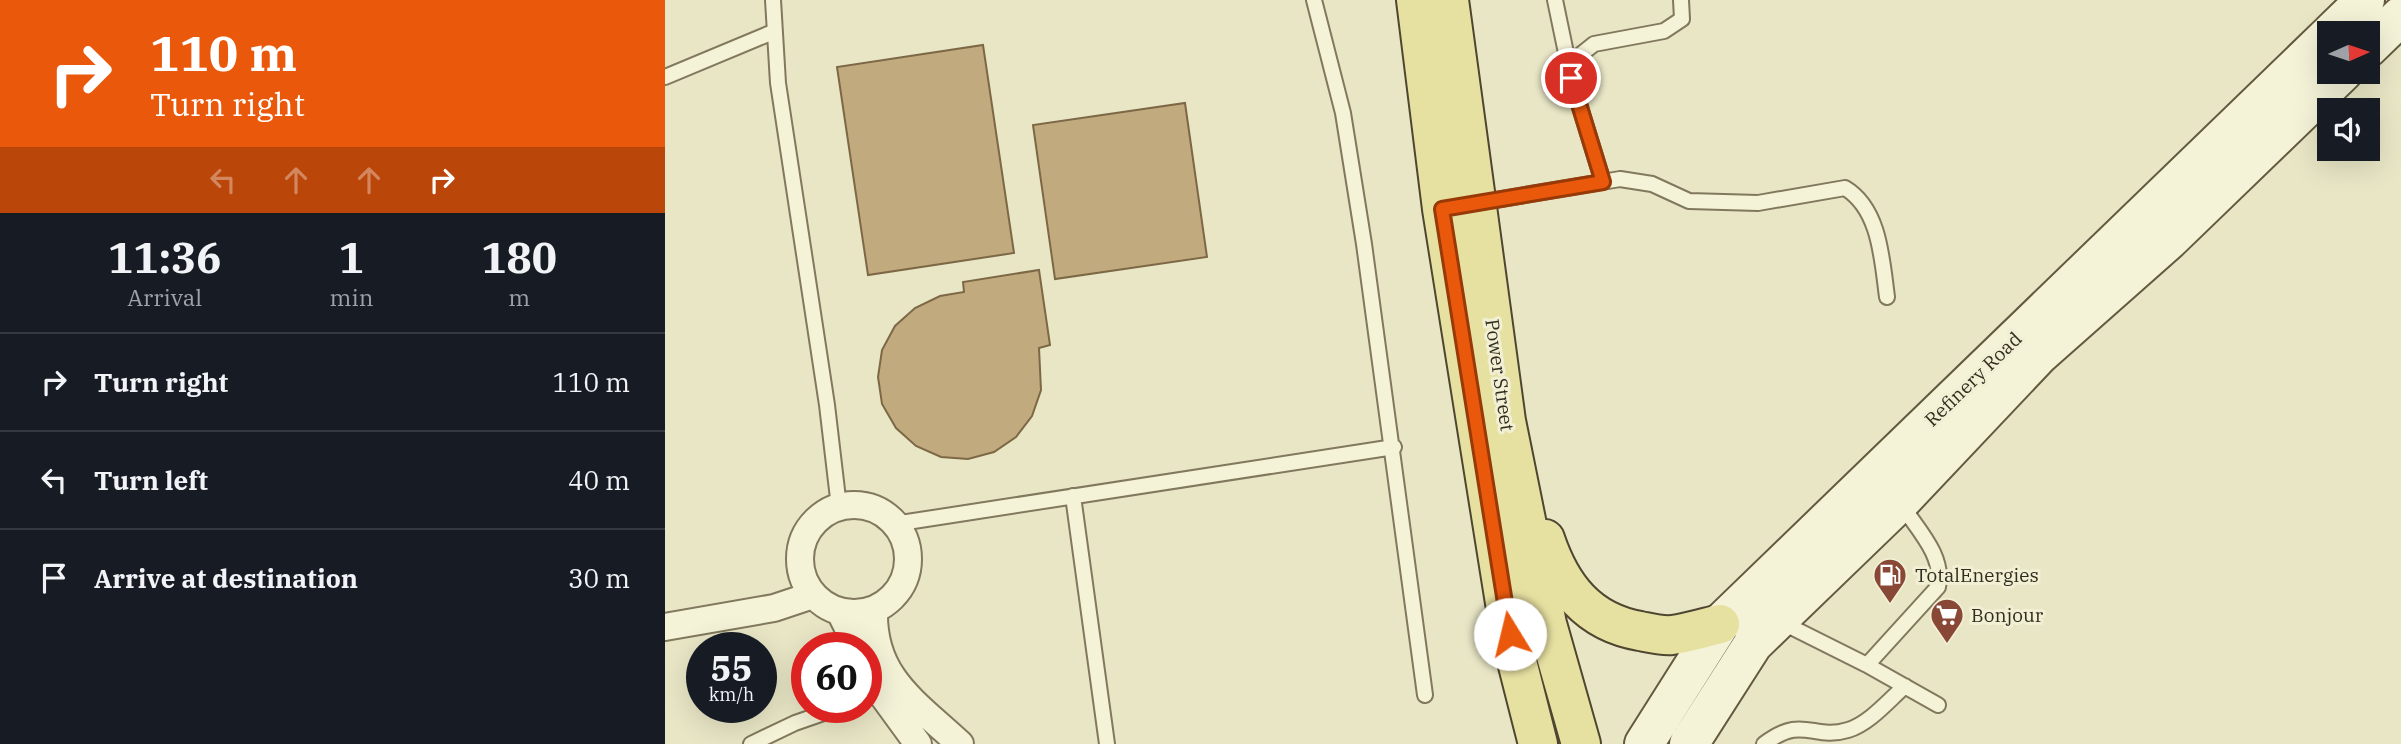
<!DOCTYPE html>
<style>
body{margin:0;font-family:"IBM Plex Serif",serif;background:#20242c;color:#f1f3f6;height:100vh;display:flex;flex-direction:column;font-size:26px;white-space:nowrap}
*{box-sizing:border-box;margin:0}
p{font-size:23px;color:#9ea1a6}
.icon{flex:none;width:38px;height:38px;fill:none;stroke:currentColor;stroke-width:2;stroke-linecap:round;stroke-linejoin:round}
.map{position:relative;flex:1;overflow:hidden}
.details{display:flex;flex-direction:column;background:#171b24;width:665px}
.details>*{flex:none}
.banner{background:#ea580c;color:#fff;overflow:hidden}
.needle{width:46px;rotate:87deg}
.buttons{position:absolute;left:1652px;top:21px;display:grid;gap:14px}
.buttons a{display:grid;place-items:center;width:63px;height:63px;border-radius:0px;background:#171b24;box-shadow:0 7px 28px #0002;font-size:35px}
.speed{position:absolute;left:21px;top:632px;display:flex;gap:14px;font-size:35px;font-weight:700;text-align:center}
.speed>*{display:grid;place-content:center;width:91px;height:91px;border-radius:50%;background:#171b24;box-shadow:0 7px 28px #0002;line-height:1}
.speed small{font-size:18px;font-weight:400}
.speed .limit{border:10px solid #d22;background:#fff;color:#111}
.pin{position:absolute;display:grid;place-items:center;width:60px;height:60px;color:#fff;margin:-30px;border:4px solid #fff;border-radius:50%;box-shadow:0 2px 7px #0007}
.me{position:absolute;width:77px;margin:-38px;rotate:351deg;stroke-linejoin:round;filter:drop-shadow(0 0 5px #0008)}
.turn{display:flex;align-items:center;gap:24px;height:147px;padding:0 35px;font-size:32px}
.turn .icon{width:91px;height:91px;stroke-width:2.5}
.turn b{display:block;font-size:49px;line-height:60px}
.lanes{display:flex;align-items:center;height:66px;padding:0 35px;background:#0003;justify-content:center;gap:35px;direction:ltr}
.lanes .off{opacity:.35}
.eta{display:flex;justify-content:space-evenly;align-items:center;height:119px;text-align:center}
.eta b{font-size:42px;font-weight:700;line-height:49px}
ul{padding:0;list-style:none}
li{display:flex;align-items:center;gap:21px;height:98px;padding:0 35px;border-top:2px solid #363941}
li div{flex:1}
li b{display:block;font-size:26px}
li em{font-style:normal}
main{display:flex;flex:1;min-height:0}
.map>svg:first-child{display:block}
.building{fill:#c2aa7f;stroke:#7d6846;stroke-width:2}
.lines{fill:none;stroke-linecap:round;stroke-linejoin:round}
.service-casing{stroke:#81785d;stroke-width:18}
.minor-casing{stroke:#81785d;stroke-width:30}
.secondary-casing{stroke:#635940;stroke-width:42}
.primary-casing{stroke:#4f4631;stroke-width:42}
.service{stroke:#f4f2d7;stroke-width:14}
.minor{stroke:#f4f2d7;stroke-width:26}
.secondary{stroke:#f4f2d7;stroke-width:38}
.primary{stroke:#e7e1a1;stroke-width:38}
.route-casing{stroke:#983908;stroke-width:18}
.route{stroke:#ea580c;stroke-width:12}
.labels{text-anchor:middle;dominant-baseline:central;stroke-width:6;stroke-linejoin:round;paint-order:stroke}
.street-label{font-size:19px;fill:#332d1f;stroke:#f1efd4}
.poi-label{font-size:19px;fill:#332d1f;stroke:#f1efd4;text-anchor:start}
</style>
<main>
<section class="details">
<div class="banner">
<div class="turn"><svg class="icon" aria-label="right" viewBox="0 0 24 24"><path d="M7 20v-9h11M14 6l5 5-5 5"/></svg><div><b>110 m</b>Turn right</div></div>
<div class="lanes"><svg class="icon off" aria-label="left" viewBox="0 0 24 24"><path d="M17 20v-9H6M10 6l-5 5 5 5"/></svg><svg class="icon off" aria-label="ahead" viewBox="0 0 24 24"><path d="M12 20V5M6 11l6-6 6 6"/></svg><svg class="icon off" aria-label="ahead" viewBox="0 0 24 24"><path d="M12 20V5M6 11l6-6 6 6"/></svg><svg class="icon" aria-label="right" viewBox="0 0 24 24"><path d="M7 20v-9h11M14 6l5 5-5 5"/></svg></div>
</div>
<div class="eta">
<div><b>11:36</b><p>Arrival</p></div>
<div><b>1</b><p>min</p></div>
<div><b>180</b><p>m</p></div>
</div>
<ul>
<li><svg class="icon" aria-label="right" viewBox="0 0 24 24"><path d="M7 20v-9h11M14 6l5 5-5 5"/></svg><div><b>Turn right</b></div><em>110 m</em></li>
<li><svg class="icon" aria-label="left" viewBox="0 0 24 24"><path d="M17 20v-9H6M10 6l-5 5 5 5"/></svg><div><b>Turn left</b></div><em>40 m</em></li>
<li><svg class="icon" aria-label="arrive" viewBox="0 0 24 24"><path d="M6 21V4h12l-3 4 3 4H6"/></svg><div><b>Arrive at destination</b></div><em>30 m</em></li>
</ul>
</section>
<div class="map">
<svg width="1736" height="744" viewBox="0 0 1736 744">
<rect width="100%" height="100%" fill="#e8e6c5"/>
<path class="building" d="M318,45l31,208 -146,22 -31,-208z
M520,103l22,154 -152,22 -22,-154z
M374,270l11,75 -11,3 2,42 -9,26 -16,21 -22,15 -26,7 -27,-2 -25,-11 -20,-18 -14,-24 -4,-27 4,-27 13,-24 20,-18 25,-12 24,-4 -1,-10z"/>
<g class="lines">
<defs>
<path id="service" d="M108,0l5,83 49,322 12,102
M649,0l29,113 21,131 61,451
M890,0l16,77
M0,77l108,-45
M938,182l-32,-104 8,-22 15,-12 70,-13 18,-12 -1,-19
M813,203l142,-24 32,5 37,17 69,2 87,-15c35,21 37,72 42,109
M408,496l34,248
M229,524l500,-77
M1114,621l88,44 71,-78c7,-31 -21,-58 -37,-83
M1202,665l71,40
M86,744l44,-21 46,-16
M1099,744c40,-30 48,-3 84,-14 21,-6 41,-30 57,-44"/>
<path id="minor" d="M135 559a54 54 0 1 1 108 0a54 54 0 1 1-108 0Z
M209,610c-2,67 41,92 86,134
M175,612l18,36
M0,627l109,-19 39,-13
M201,663l17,33 35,48"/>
<path id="secondary" d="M1666,33l34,-33
M1703,48l33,-32
M979,744l76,-120 609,-589
M1024,744l64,-100 146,-141 140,-148 130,-115 174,-168"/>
<path id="primary" d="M751,0l26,209 68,425 28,110
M784,0l57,421 41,203 34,120
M880,539c16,48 43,83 95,92 10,2 22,5 32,4 16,-2 32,-7 48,-11"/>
</defs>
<use href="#service" class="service-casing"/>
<use href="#minor" class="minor-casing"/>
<use href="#secondary" class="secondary-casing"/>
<use href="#primary" class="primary-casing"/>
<use href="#service" class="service"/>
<use href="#minor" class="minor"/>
<use href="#secondary" class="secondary"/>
<use href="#primary" class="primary"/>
</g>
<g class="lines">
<defs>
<path id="route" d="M845,634l-68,-425 161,-27 -32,-104"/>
</defs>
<use href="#route" class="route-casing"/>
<use href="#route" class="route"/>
</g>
<defs>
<symbol id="fuel-pin" viewBox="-11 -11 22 30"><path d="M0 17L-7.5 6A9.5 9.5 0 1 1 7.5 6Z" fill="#894735" stroke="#f1efd4"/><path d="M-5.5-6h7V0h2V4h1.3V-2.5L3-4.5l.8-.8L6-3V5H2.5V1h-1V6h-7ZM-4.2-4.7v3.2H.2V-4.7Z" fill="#fff"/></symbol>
<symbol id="supermarket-pin" viewBox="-11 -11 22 30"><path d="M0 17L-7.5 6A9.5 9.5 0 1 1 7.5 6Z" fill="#894735" stroke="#f1efd4"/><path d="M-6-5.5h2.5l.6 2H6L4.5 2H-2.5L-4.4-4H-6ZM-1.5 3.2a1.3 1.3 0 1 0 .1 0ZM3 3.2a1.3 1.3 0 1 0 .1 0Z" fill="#fff"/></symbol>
</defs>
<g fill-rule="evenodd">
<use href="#fuel-pin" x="1206" y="556" width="38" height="52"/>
<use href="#supermarket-pin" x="1263" y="596" width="38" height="52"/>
</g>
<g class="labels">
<g class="street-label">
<text transform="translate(835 375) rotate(82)">Power Street</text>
<text transform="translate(1308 379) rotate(-44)">Refinery Road</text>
</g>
<g class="poi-label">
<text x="1250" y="575">TotalEnergies</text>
<text x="1306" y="615">Bonjour</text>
</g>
</g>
</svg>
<div class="buttons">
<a><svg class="needle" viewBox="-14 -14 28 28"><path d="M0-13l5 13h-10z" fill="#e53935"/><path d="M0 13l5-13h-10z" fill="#9ea1a6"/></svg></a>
<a><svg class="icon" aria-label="sound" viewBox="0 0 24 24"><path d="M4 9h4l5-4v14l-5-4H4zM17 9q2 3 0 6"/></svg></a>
</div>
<div class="speed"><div>55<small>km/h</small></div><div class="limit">60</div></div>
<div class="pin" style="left:906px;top:78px;background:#d93025"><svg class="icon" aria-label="arrive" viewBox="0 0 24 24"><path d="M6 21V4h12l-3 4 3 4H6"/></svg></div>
<svg class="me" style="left:845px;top:634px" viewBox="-20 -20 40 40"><circle r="19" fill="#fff"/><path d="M0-13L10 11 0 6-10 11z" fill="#ea580c"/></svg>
</div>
</main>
